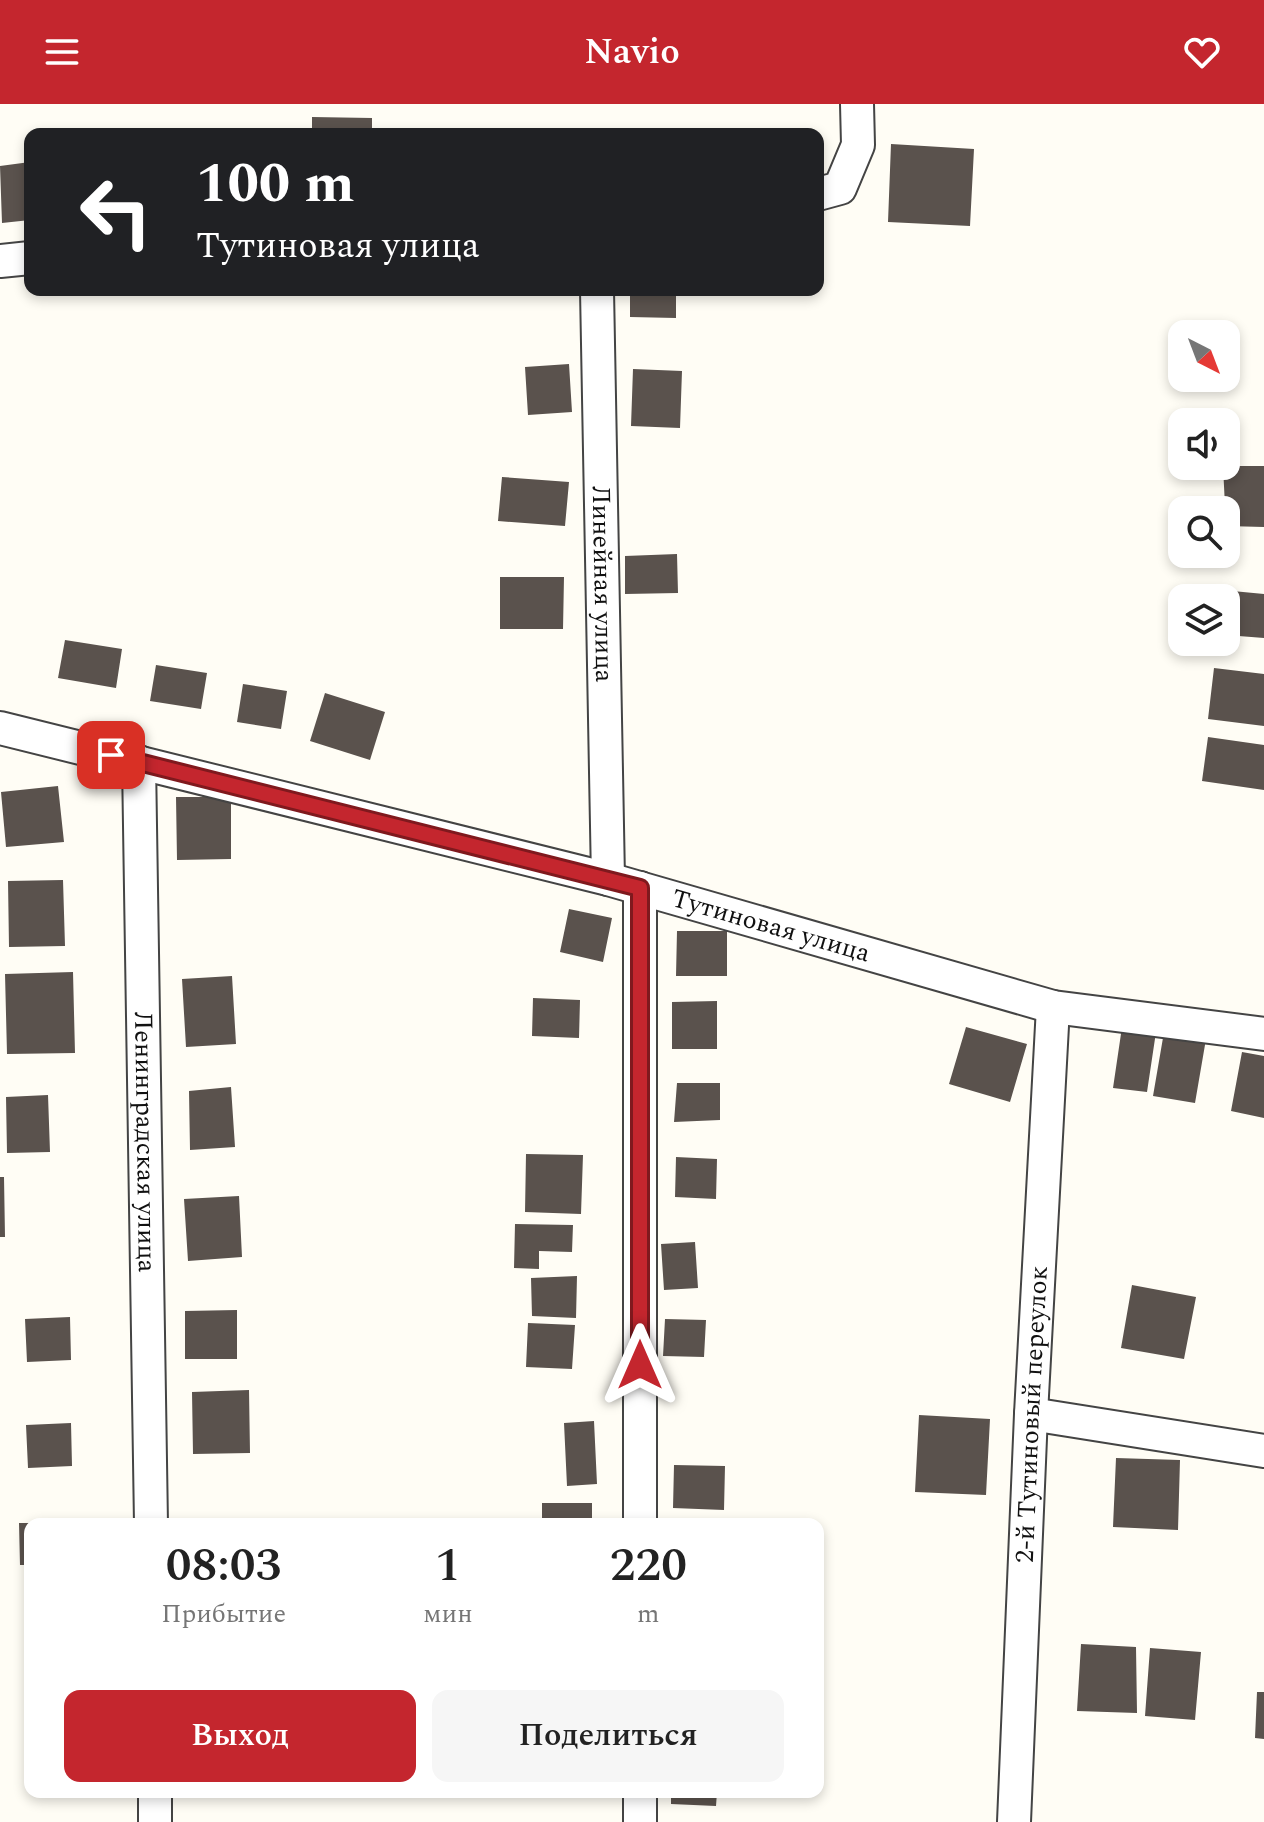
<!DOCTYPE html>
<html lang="ru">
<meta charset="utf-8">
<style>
body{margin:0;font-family:Spectral,serif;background:#f6f6f6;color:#222;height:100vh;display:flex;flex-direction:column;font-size:30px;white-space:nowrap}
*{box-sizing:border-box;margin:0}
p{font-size:26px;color:#767676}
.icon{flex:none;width:44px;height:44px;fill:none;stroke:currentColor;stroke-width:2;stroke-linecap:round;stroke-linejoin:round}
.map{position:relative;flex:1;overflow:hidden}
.sheet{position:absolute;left:24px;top:1414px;width:800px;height:280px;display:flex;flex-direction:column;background:#fff;border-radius:16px;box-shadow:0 4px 12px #0003}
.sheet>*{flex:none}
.top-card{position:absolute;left:24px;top:24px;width:800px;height:168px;border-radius:16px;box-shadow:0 4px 12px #0003;background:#202124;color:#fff;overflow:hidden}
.needle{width:52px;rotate:138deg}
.controls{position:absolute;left:1168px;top:216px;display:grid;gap:16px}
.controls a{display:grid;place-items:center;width:72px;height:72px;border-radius:16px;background:#fff;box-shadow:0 4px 12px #0003;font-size:40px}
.pin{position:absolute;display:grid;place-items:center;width:68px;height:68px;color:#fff;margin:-34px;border-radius:16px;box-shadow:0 4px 12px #0006}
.me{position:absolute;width:88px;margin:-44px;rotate:0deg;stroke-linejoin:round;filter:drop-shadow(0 0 6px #0008)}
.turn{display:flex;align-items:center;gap:28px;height:168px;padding:0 40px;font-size:36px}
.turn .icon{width:104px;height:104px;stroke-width:2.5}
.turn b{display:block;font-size:56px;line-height:68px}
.eta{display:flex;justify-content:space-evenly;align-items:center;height:136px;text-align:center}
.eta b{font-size:48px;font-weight:600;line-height:56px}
.button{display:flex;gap:16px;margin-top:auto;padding:16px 40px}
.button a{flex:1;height:92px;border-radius:16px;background:#c4262e;color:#fff;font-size:32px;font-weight:600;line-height:92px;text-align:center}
.button a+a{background:#f6f6f6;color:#222}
header{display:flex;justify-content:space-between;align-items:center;height:104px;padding:0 40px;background:#c4262e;color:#fff;font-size:36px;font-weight:600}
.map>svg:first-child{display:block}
.building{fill:#5a524d}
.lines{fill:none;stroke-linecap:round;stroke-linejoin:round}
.minor-casing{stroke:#444;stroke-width:36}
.minor{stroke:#fff;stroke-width:32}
.route-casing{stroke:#7f191e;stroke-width:20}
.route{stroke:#c4262e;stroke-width:14}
.labels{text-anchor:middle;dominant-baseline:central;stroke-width:8;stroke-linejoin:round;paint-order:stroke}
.street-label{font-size:26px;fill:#111;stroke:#fff}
</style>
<header><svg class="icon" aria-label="menu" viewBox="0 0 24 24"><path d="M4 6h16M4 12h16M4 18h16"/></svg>Navio<svg class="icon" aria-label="heart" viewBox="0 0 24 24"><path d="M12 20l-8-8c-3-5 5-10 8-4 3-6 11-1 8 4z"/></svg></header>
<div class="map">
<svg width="1264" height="1718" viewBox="0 0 1264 1718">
<rect width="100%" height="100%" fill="#fffdf5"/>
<path class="building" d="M312,13l60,1v16h-60z
M891,40l83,5 -4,77 -82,-4z
M30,58v58l-28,3 -2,-57z
M630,186h46v28l-46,-1z
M569,260l3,48 -44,3 -3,-48z
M633,265l49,2 -2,57 -49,-2z
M1223,362h41v61l-38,-1z
M502,373l67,5 -4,44 -67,-5z
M677,450l1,39 -53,1v-38z
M500,473h64l-1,52h-63z
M1222,486l42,4v44l-38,-3v-37h-4z
M65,536l57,9 -6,39 -58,-10z
M156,561l51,8 -6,36 -51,-8z
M1214,564l50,6v52l-56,-7z
M243,580l44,7 -6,38 -44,-7z
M325,589l60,19 -15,48 -60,-19z
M1208,633l56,8v45l-62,-9z
M58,682l6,56 -58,5 -5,-55z
M176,693h55v62l-54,1z
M63,776l2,66 -56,1 -1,-66z
M569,805l43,9 -9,44 -43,-10z
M677,827h50v45h-51z
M73,868l2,81 -68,1 -2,-80z
M232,872l4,68 -50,3 -4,-68z
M533,894l47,2 -1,38 -47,-2z
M717,897v48h-45v-47z
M966,923l61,17 -17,58 -61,-18z
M1122,923l34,5 -9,60 -34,-4z
M1164,928l42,7 -11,64 -42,-7z
M1242,948l22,4v62l-33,-7z
M677,979h43v37l-46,2z
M231,983l4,60 -45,3 -1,-59z
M48,991l2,57 -43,1 -1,-56z
M526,1050l57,1 -2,59 -56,-2z
M676,1053l41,2 -1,40 -41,-2z
M0,1073h4l1,60h-5z
M239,1092l3,61 -54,4 -4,-62z
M515,1120l58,1 -1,27 -33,-1v18l-25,-1z
M695,1138l3,46 -34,2 -3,-46z
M577,1172l-1,42 -44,-2 -1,-38z
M1132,1181l64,12 -12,62 -63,-11z
M237,1206v49h-52v-48z
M70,1213l1,43 -44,2 -2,-43z
M665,1215l41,1 -2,37 -41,-1z
M528,1219l47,2 -3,44 -46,-2z
M249,1286l1,63 -57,1 -1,-62z
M919,1311l71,4 -4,76 -71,-3z
M594,1317l3,63 -30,2 -3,-63z
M71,1319l1,43 -44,2 -2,-43z
M1116,1354l64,2 -2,70 -65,-3z
M674,1361l51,1 -1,44 -51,-2z
M542,1399h50v21h-50z
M193,1416h58v4h-58z
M19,1419h11v42h-10z
M1081,1540l55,3 1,66 -60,-2z
M1150,1544l51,4 -6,68 -50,-4z
M1257,1588h7v47l-9,-1z
M671,1688h46l-1,14 -45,-2z"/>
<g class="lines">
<defs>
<g id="minor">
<path d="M818,90l22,-6 18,-43 -1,-41"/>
<path d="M0,157l30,-3"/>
<path id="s1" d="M597,186l11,589"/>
<path id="s2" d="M0,624l608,151 445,128 211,27"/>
<path id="s3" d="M139,658l12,762"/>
<path d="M1031,1310l233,37"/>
<path d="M640,1420v-636"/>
<path d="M155,1688v30"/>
<path d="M640,1718v-30"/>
<path id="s4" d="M1014,1718l17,-408 22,-407"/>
</g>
</defs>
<use href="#minor" class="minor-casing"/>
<use href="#minor" class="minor"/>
</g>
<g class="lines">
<defs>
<path id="route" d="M111,651l529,133v477"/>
</defs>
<use href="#route" class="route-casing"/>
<use href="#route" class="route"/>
</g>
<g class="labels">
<g class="street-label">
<text stroke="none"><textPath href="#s1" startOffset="294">Линейная улица</textPath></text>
<text stroke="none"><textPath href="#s2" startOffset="796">Тутиновая улица</textPath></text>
<text stroke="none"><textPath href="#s3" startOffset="380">Ленинградская улица</textPath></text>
<text stroke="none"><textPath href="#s4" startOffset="408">2-й Тутиновый переулок</textPath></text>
</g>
</g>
</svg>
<div class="controls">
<a><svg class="needle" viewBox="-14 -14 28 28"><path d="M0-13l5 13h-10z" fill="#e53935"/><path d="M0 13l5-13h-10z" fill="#767676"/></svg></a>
<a><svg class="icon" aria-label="sound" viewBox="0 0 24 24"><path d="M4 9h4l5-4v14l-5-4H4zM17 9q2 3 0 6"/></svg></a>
<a><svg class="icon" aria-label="search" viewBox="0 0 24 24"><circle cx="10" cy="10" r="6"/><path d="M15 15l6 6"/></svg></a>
<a><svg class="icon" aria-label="layers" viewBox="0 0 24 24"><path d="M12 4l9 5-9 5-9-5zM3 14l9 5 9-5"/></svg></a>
</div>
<div class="pin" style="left:111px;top:651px;background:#d93025"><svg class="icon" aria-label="arrive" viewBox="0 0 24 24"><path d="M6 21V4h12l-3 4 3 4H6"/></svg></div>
<svg class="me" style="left:640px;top:1261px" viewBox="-20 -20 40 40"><path d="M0-17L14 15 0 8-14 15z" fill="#c4262e" stroke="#fff" stroke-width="4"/></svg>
<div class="top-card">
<div class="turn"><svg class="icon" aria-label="left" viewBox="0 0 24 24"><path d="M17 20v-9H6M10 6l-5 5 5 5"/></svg><div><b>100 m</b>Тутиновая улица</div></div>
</div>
<section class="sheet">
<div class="eta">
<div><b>08:03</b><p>Прибытие</p></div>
<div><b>1</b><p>мин</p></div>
<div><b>220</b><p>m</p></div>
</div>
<div class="button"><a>Выход</a><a>Поделиться</a></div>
</section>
</div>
